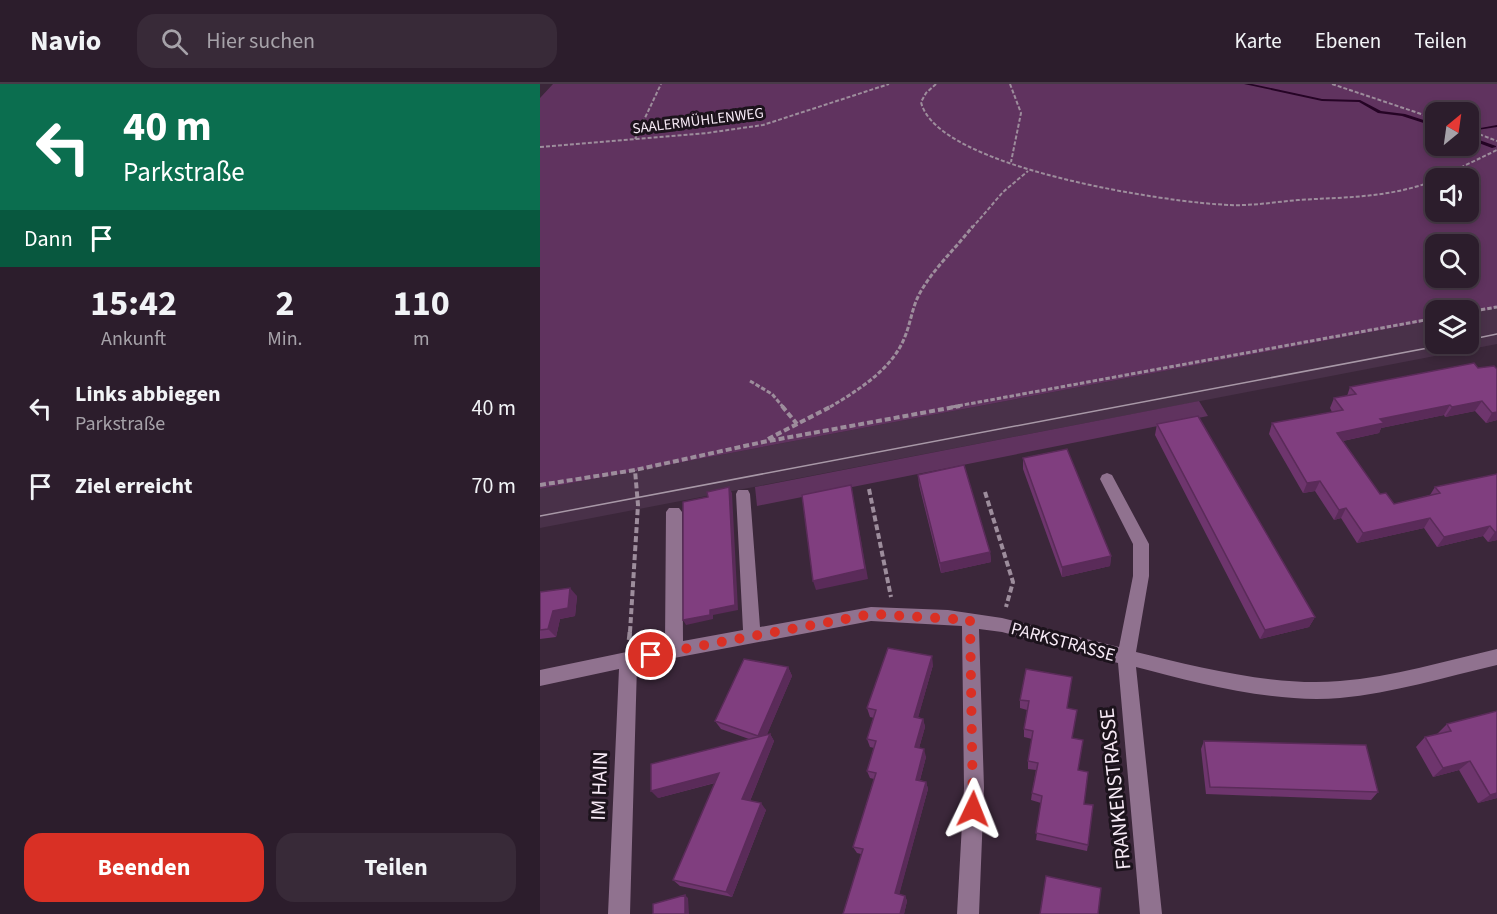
<!DOCTYPE html>
<html lang="de">
<meta charset="utf-8">
<style>
body{margin:0;font-family:"Source Sans 3",sans-serif;background:#382a38;color:#f1f3f6;height:100vh;display:flex;flex-direction:column;font-size:22px;white-space:nowrap}
*{box-sizing:border-box;margin:0}
p{font-size:20px;color:#a6a2a9}
.icon{flex:none;width:33px;height:33px;fill:none;stroke:currentColor;stroke-width:2;stroke-linecap:round;stroke-linejoin:round}
.map{position:relative;flex:1;overflow:hidden}
.drawer{display:flex;flex-direction:column;background:#2c1d2c;width:540px}
.drawer>*{flex:none}
.banner{background:#0b6e4f;color:#fff;overflow:hidden}
.needle{width:39px;rotate:29deg}
.tools{position:absolute;left:885px;top:18px;display:grid;gap:12px}
.tools a{display:grid;place-items:center;width:54px;height:54px;border-radius:12px;background:#2c1d2c;box-shadow:0 3px 9px #0003,0 0 0 2px #483b48;font-size:30px}
.pin{position:absolute;display:grid;place-items:center;width:51px;height:51px;color:#fff;margin:-26px;border:3px solid #fff;border-radius:50%;box-shadow:0 2px 6px #0007}
.me{position:absolute;width:66px;margin:-33px;rotate:2deg;stroke-linejoin:round;filter:drop-shadow(0 0 4px #0008)}
.turn{display:flex;align-items:center;gap:21px;height:126px;padding:0 24px;font-size:27px}
.turn .icon{width:78px;height:78px;stroke-width:2.5}
.turn b{display:block;font-size:42px;line-height:51px}
.then{display:flex;align-items:center;height:57px;padding:0 24px;background:#0003;gap:12px;font-size:22px}
.eta{display:flex;justify-content:space-evenly;align-items:center;height:102px;text-align:center}
.eta b{font-size:36px;font-weight:700;line-height:42px}
.action{display:flex;gap:12px;margin-top:auto;padding:12px 24px}
.action a{flex:1;height:69px;border-radius:18px;background:#d93025;color:#fff;font-size:24px;font-weight:700;line-height:69px;text-align:center}
.action a+a{background:#382a38;color:#f1f3f6}
ul{padding:0;list-style:none}
li{display:flex;align-items:center;gap:18px;height:78px;padding:0 24px}
li div{flex:1}
li b{display:block;font-size:22px}
li em{font-style:normal}
header{display:flex;align-items:center;gap:36px;box-sizing:border-box;height:84px;padding:0 30px;background:#2c1d2c;border-bottom:2px solid #483b48}
header strong{font-size:28px}
nav{display:flex;gap:33px;margin-inline-start:auto;font-size:21px}
.search{width:420px;height:54px;background:#382a38;display:flex;align-items:center;gap:15px;box-sizing:border-box;padding:0 21px;border-radius:18px;color:#a6a2a9;font-size:22px}
main{display:flex;flex:1;min-height:0}
.map>svg:first-child{display:block}
.built{fill:#493149}
.green{fill:#60335f;fill-rule:evenodd}
.lines{fill:none;stroke-linecap:round;stroke-linejoin:round}
.stream{fill:#250425;fill-rule:evenodd}
.path-far3{stroke:#9d8d9c;stroke-width:2;stroke-dasharray:4 2;stroke-linecap:butt}
.path-far2{stroke:#9d8d9c;stroke-width:3;stroke-dasharray:4.5 2;stroke-linecap:butt}
.path-far1{stroke:#9d8d9c;stroke-width:4;stroke-dasharray:6 3;stroke-linecap:butt}
.path{stroke:#9d8d9c;stroke-width:4.5;stroke-dasharray:8 4;stroke-linecap:butt}
.minor{fill:#90728f;fill-rule:evenodd}
.tram{stroke:#a898a7;stroke-width:1.5}
.wall{fill:#6e356d}
.shaded-wall{fill:#5a2b59}
.building{fill:#803e7f;stroke:#5a2b59;stroke-width:1.5}
.route{stroke:#d93025;stroke-width:10;stroke-dasharray:0 18}
.labels{text-anchor:middle;dominant-baseline:central;stroke-width:6;stroke-linejoin:round;paint-order:stroke}
.far-street-label{font-size:15px;fill:#f7eaf6;stroke:#1c131c}
.street-label{font-size:18px;fill:#f7eaf6;stroke:#1c131c}
.near-street-label{font-size:21px;fill:#f7eaf6;stroke:#1c131c}
</style>
<header>
<strong>Navio</strong>
<div class="search"><svg class="icon" aria-label="search" viewBox="0 0 24 24"><circle cx="10" cy="10" r="6"/><path d="M15 15l6 6"/></svg>Hier suchen</div>
<nav><a>Karte</a><a>Ebenen</a><a>Teilen</a></nav>
</header>
<main>
<section class="drawer">
<div class="banner">
<div class="turn"><svg class="icon" aria-label="left" viewBox="0 0 24 24"><path d="M17 20v-9H6M10 6l-5 5 5 5"/></svg><div><b>40 m</b>Parkstraße</div></div>
<div class="then">Dann<svg class="icon" aria-label="arrive" viewBox="0 0 24 24"><path d="M6 21V4h12l-3 4 3 4H6"/></svg></div>
</div>
<div class="eta">
<div><b>15:42</b><p>Ankunft</p></div>
<div><b>2</b><p>Min.</p></div>
<div><b>110</b><p>m</p></div>
</div>
<ul>
<li><svg class="icon" aria-label="left" viewBox="0 0 24 24"><path d="M17 20v-9H6M10 6l-5 5 5 5"/></svg><div><b>Links abbiegen</b><p>Parkstraße</p></div><em>40 m</em></li>
<li><svg class="icon" aria-label="arrive" viewBox="0 0 24 24"><path d="M6 21V4h12l-3 4 3 4H6"/></svg><div><b>Ziel erreicht</b></div><em>70 m</em></li>
</ul>
<div class="action"><a>Beenden</a><a>Teilen</a></div>
</section>
<div class="map">
<svg width="957" height="830" viewBox="0 0 957 830">
<rect width="100%" height="100%" fill="#3b273a"/>
<path class="built" d="M957,224v36l-957,184v-39l895,-169 1,24h32l1,-31z"/>
<path class="green" d="M13,0h944v224l-28,5 -1,-3h-32l-1,10 -895,169v-391zM928,28v34h-32v-34zM928,94v34h-32v-34zM896,160h32v34h-32z
M659,317l9,15 -451,90 -2,-19z"/>
<g class="lines">
<path class="stream" d="M704,0h8l70,15 38,1 21,11 24,3 31,10v3l-34,-11 -24,-3 -19,-11 -37,-1z
M957,41v2l-20,3 -2,-1z
M928,52l28,10v1l-4,1 -24,-9z"/>
<path class="path-far3" d="M396,0l-10,9 -5,9c15,66 248,101 309,103 22,1 45,-3 68,-5 48,-3 92,-2 138,-20
M470,0l11,29 -10,49
M792,0l104,35
M928,46l29,11
M95,55l26,-55
M0,63l167,-14 56,-8 126,-41
M899,94l58,-28
M432,144l31,-36 25,-21"/>
<path class="path-far2" d="M928,228l29,-5
M210,297l22,13 11,13
M290,323c27,-16 61,-37 74,-68 7,-16 8,-33 17,-48 14,-24 35,-43 52,-65
M412,323l484,-89"/>
<path class="path-far1" d="M242,322l15,18
M228,355l64,-33
M0,401l95,-15 128,-28 197,-36
M329,405l22,108
M445,408l28,90 -7,25
M90,548l8,-127 -3,-35"/>
<path class="path" d="M89,556l1,-9"/>
<path class="minor" d="M567,389l5,2 37,69v32l-13,76c61,15 140,35 204,29 53,-4 105,-20 157,-32v16c-52,12 -104,28 -157,33 -63,6 -143,-15 -204,-31l26,247h-22l-22,-251 -116,-31 -23,-3 5,159 -5,126h-22l7,-126 -2,-162 -91,-5 -234,44 -7,249h-22l11,-245 -79,17v-16l125,-26 1,-132 3,-4h10l3,4 1,129 60,-11 -7,-136 2,-4h10l2,4 10,133 111,-20 77,3 54,8 117,29 14,-71v-32l-33,-65 2,-4z"/>
<path class="tram" d="M928,256l29,-6
M0,432l909,-172"/>
</g>
<path class="wall" d="M938,284l19,1v51l-11,3 -11,-12 -30,6 -1,-2 -63,13 -2,5 -36,8 37,53 14,10 36,-9 5,-8 62,-13v66l-9,2 -5,-6 -46,11 -13,-19 -67,15 -16,-25 -7,2 -19,-29 -12,2 -34,-59 3,-11 60,-11 -2,-4 4,-10 13,-2 3,-9z
M617,340l158,193 -6,10 -49,12 -105,-204z
M483,374l88,98 -1,10 -48,11 -39,-108z
M378,391l72,77 1,10 -50,11 -22,-88z
M0,508l37,4 -2,20 -15,3 -4,18 -16,2z
M393,581l-15,52 5,2 2,8 -6,21 7,9 -6,23 6,2 2,7 -29,105 6,2 2,5 -3,13 -43,-60 -4,-1 -4,-6 21,-68 -4,-1 -3,-7 7,-23 -4,-1 -3,-8 7,-21 -4,-1 -3,-9z
M248,583l4,9 -25,58h3l4,7 -24,60 16,9 -34,87 -52,-11 -7,-6 42,-97 -57,15 91,-59 -28,-10 -6,-8z
M531,602l-4,22 17,96 4,41 -1,6 -51,-11 5,-37 -10,-3 1,-7 4,-23 -8,-1v-8l4,-22 -8,-2v-8l3,-19 -7,-2v-8z
M957,627v87l-19,5 -19,-33 -26,7 -17,-30 9,-10 12,-3 10,-10z
M664,657l174,51 -7,8 -165,-6 -5,-45z"/>
<path class="shaded-wall" d="M942,317l-7,10 -30,6 7,-10z
M910,321l-6,10 -63,13 -2,5 -46,10 4,-10 43,-14z
M957,328v8l-11,3 6,-10z
M780,397l-5,10 -12,2 4,-10z
M311,401l2,11 15,83 -52,11 -3,-9z
M189,403l3,6 6,117 -25,5v4l-27,6 -3,-5z
M806,424l-5,10 -7,2 5,-10z
M890,434l-6,10 -67,15 6,-10z
M950,442l-7,10 -46,11 7,-10z
M955,448h2v8l-9,2z
M450,468l1,10 -50,11 -1,-10z
M571,472l-1,10 -48,11v-10z
M30,504l7,8 -2,20 -15,3 -4,18 -8,-8 5,-18z
M775,533l-6,10 -49,12 5,-9z
M392,572l1,9 -17,60 -2,-8z
M248,583l4,9 -29,68 -5,-8z
M383,635l2,8 -8,28 -2,-8z
M230,650l4,7 -26,65 -6,-7z
M384,665l2,8 -8,30 -2,-7z
M930,677l-11,9 -26,7 10,-9z
M179,689l6,7 -67,18 -7,-7z
M386,698l2,7 -30,110 -3,-6z
M957,709v5l-19,5 12,-8z
M221,719l5,7 -34,87 -6,-5z
M145,811l3,3 1,16h-4z
M365,812l2,5 -3,13h-4z"/>
<path class="building" d="M934,279l4,5 16,-2 3,3v43l-5,1 -10,-12 -30,6 -2,-2 -70,14 4,4 -47,10 43,61 6,-1 8,11 46,-11 -5,-6 62,-13v58h-2l-5,-6 -46,11 -14,-19 -67,15 -17,-25 -7,2 -19,-29 -13,2 -35,-60 71,-13 -9,-12 22,-4 -6,-7z
M658,332l117,201 -50,13 -108,-206z
M527,365l44,107 -49,11 -39,-109z
M424,381l26,87 -50,11 -22,-88z
M311,401l14,84 -52,12 -11,-86z
M189,403l6,118 -25,5v5l-27,5v-118l25,-5 -1,-5z
M30,504l-2,20 -15,3 -5,18 -8,1v-38z
M348,564l44,8 -18,61 9,2 -8,28 9,2 -8,31 10,2 -31,111 10,3 -5,18h-57l20,-65 -10,-2 23,-74 -9,-2 9,-30 -9,-2 9,-29 -9,-2z
M204,575l44,8 -30,69 -43,-15z
M486,585l46,8 -5,31 10,2 -5,28 11,2 -5,30 10,2 -4,32 9,1 -5,40 -52,-12 6,-37 -10,-3 6,-30 -10,-2 5,-30 -9,-2 5,-28 -9,-1z
M957,627v82l-7,2 -20,-34 -27,7 -18,-31 26,-6 -4,-7z
M230,650l-28,65 19,4 -35,89 -53,-12 46,-107 -68,18v-27z
M664,657l162,4 12,47 -168,-5z
M506,792l55,12 -3,26h-58z
M145,811v19h-32v-10z"/>
<g class="lines">
<path class="route" d="M111,571l221,-41 98,6 3,189"/>
</g>
<g class="labels">
<g class="far-street-label">
<text transform="translate(158 37) rotate(-7)">SAALERMÜHLENWEG</text>
</g>
<g class="street-label">
<text transform="translate(523 558) rotate(15)">PARKSTRASSE</text>
</g>
<g class="near-street-label">
<text transform="translate(59 702) rotate(-88)">IM HAIN</text>
<text transform="translate(575 705) rotate(-96)">FRANKENSTRASSE</text>
</g>
</g>
</svg>
<div class="tools">
<a><svg class="needle" viewBox="-14 -14 28 28"><path d="M0-13l5 13h-10z" fill="#e53935"/><path d="M0 13l5-13h-10z" fill="#a6a2a9"/></svg></a>
<a><svg class="icon" aria-label="sound" viewBox="0 0 24 24"><path d="M4 9h4l5-4v14l-5-4H4zM17 9q2 3 0 6"/></svg></a>
<a><svg class="icon" aria-label="search" viewBox="0 0 24 24"><circle cx="10" cy="10" r="6"/><path d="M15 15l6 6"/></svg></a>
<a><svg class="icon" aria-label="layers" viewBox="0 0 24 24"><path d="M12 4l9 5-9 5-9-5zM3 14l9 5 9-5"/></svg></a>
</div>
<div class="pin" style="left:111px;top:571px;background:#d93025"><svg class="icon" aria-label="arrive" viewBox="0 0 24 24"><path d="M6 21V4h12l-3 4 3 4H6"/></svg></div>
<svg class="me" style="left:433px;top:725px" viewBox="-20 -20 40 40"><path d="M0-17L14 15 0 8-14 15z" fill="#d93025" stroke="#fff" stroke-width="4"/></svg>
</div>
</main>
